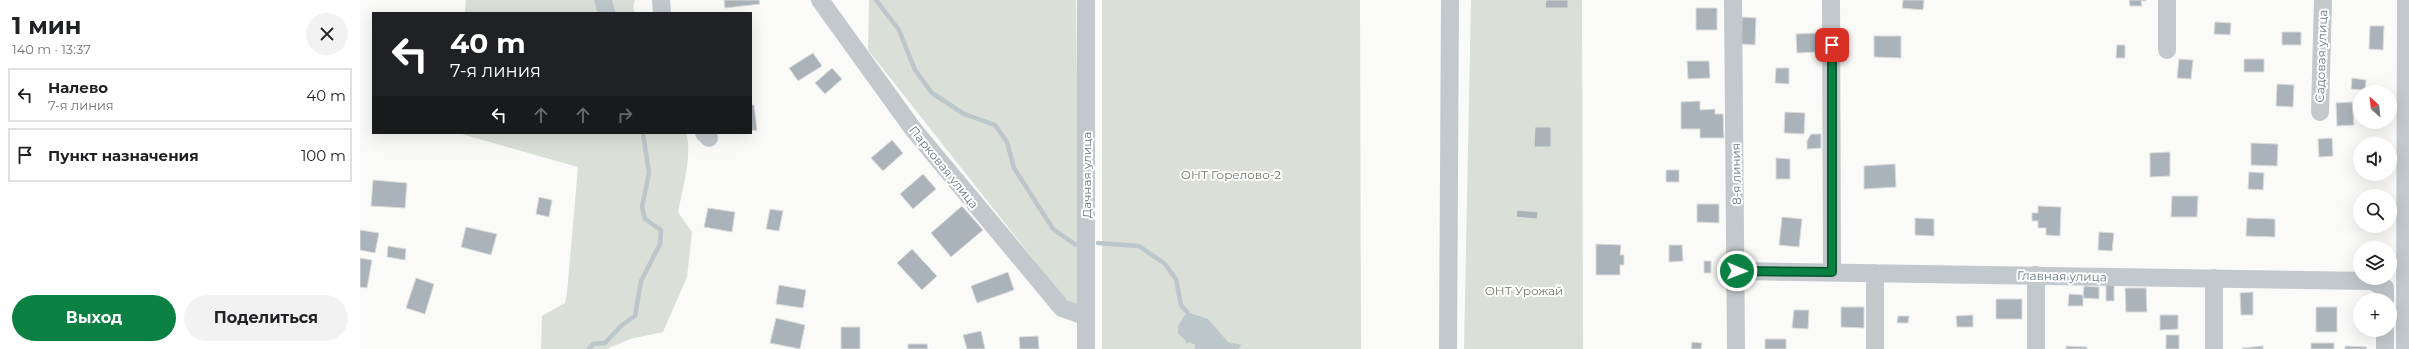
<!DOCTYPE html>
<html lang="ru">
<meta charset="utf-8">
<style>
body{margin:0;font-family:Montserrat,sans-serif;background:#f2f2f2;color:#202124;height:100vh;display:flex;flex-direction:column;font-size:15px;white-space:nowrap}
*{box-sizing:border-box;margin:0}
p{font-size:13px;color:#757577}
.icon{flex:none;width:22px;height:22px;fill:none;stroke:currentColor;stroke-width:2;stroke-linecap:round;stroke-linejoin:round}
.map{position:relative;flex:1;overflow:hidden}
.panel{display:flex;flex-direction:column;background:#fff;width:360px}
.panel>*{flex:none}
.hud{position:absolute;left:12px;top:12px;width:380px;height:122px;border-radius:0px;box-shadow:0 4px 16px #0002;background:#202124;color:#fff;overflow:hidden}
.needle{width:26px;rotate:333deg}
.tools{position:absolute;left:1993px;top:85px;display:grid;gap:8px}
.tools a{display:grid;place-items:center;width:44px;height:44px;border-radius:50%;background:#fff;box-shadow:0 4px 16px #0002;font-size:20px}
.pin{position:absolute;display:grid;place-items:center;width:34px;height:34px;color:#fff;margin:-17px;border-radius:8px;box-shadow:0 2px 6px #0006}
.me{position:absolute;width:44px;margin:-22px;rotate:91deg;stroke-linejoin:round;filter:drop-shadow(0 0 3px #0008)}
.turn{display:flex;align-items:center;gap:14px;height:84px;padding:0 12px;font-size:18px}
.turn .icon{width:52px;height:52px;stroke-width:2.5}
.turn b{display:block;font-size:28px;line-height:34px}
.lanes{display:flex;align-items:center;height:38px;padding:0 12px;background:#0003;justify-content:center;gap:20px;direction:ltr}
.lanes .off{opacity:.35}
.round{display:grid;place-items:center;flex:none;width:42px;height:42px;border-radius:21px;background:#f2f2f2}
.head{display:flex;align-items:center;justify-content:space-between;height:68px;padding:0 12px}
h1{font-size:24px;font-weight:700;line-height:30px}
.action{display:flex;gap:8px;margin-top:auto;padding:8px 12px}
.action a{flex:1;height:46px;border-radius:24px;background:#0b8043;color:#fff;font-size:16px;font-weight:700;line-height:46px;text-align:center}
.action a+a{background:#f2f2f2;color:#202124}
ul{padding:0;list-style:none}
li{display:flex;align-items:center;gap:12px;height:54px;margin:0 8px 6px;padding:0 4px;border:2px solid #e0e0e0;border-radius:0px}
li div{flex:1}
li b{display:block;font-size:15px}
li em{font-style:normal}
main{display:flex;flex:1;min-height:0}
.map>svg:first-child{display:block}
.green{fill:#dadfd7}
.water{fill:#bbc7cb}
.lines{fill:none;stroke-linecap:round;stroke-linejoin:round}
.stream{stroke:#bbc7cb;stroke-width:4.5}
.building{fill:#aab3b9;stroke:#dcdcda}
.minor{stroke:#c3c8cc;stroke-width:18}
.route-casing{stroke:#07532c;stroke-width:10}
.route{stroke:#0b8043;stroke-width:7}
.labels{text-anchor:middle;dominant-baseline:central;stroke-width:4;stroke-linejoin:round;paint-order:stroke}
.street-label{font-size:12px;fill:#657683;stroke:#fff}
.park-label{font-size:12px;fill:#687a64;stroke:#fff}
</style>
<main>
<section class="panel">
<div class="head"><div><h1>1 мин</h1><p>140 m · 13:37</p></div><a class="round"><svg class="icon" aria-label="close" viewBox="0 0 24 24"><path d="M6 6l12 12M18 6L6 18"/></svg></a></div>
<ul>
<li><svg class="icon" aria-label="left" viewBox="0 0 24 24"><path d="M17 20v-9H6M10 6l-5 5 5 5"/></svg><div><b>Налево</b><p>7-я линия</p></div><em>40 m</em></li>
<li><svg class="icon" aria-label="arrive" viewBox="0 0 24 24"><path d="M6 21V4h12l-3 4 3 4H6"/></svg><div><b>Пункт назначения</b></div><em>100 m</em></li>
</ul>
<div class="action"><a>Выход</a><a>Поделиться</a></div>
</section>
<div class="map">
<svg width="2049" height="349" viewBox="0 0 2049 349">
<rect width="100%" height="100%" fill="#fafaf8"/>
<path class="green" d="M106,0h128l3,13h-132z
M252,0h23l-2,7 2,6h-19z
M509,0h207l4,306 -16,-8 -196,-248z
M742,0h258l1,349h-259z
M1111,0h111l1,349h-119z
M98,133h228c7,20 -4,59 -8,79l14,20 -5,45 -24,55 -33,7 -23,10h-66l1,-33 23,-13 2,-10 11,-126z"/>
<path class="water" d="M234,0h18l4,13h-19z
M827,312l21,7 20,23 14,3 -4,4h-43v-4l-5,-3 -4,2 -1,-4 -7,-7v-7z"/>
<g class="lines">
<path class="stream" d="M516,0l23,30 16,40 17,23 32,21 31,11 12,17 7,26 39,61 23,16
M738,243l41,3 26,18 11,15 5,26 6,7
M229,349l4,-5 12,-1 17,-18 13,-9 6,-35 19,-37 1,-14 -16,-11 -3,-12 7,-34 -6,-40"/>
</g>
<path class="building" d="M364,0h35l1,4 -35,4z
M1186,0h22v8h-23z
M1543,0h21l-1,10 -21,-2z
M1769,0h17v1h-5l1,5h-12z
M1336,8h21v22h-21z
M1382,17l14,1 -1,27 -14,-1z
M1855,22l16,1 -1,12 -16,-1z
M2010,26h14l-1,24 -14,-1z
M1922,32h19v13h-19z
M1456,33v19l-19,1 -1,-19z
M1514,36h27v22l-27,-1z
M1757,45h8v13h-9z
M453,53l9,13 -24,15 -9,-13z
M1819,59l14,1 -2,19 -14,-1z
M1884,59h20v13h-20z
M1327,61h22l1,17 -22,1z
M472,68l10,11 -17,15 -10,-11z
M1416,68h13v16l-14,-1z
M1992,78l14,2 -1,10 -14,-1z
M1917,84l17,1 -1,22 -17,-1z
M1340,101v9l15,-1v5h8l1,24h-24v-9h-19v-27z
M1992,102l2,23 -17,1 -1,-23z
M391,105h3l3,25 -6,1z
M1425,112l20,1 -1,21 -20,-1z
M1175,127h16v20h-17z
M1451,134h10v14l-14,1v-8z
M1972,138l1,18 -14,1 -1,-18z
M532,140l11,13 -20,18 -12,-13z
M2024,140v4h-16v-3z
M1891,143l27,1 -1,22 -26,-1z
M1810,152v24l-20,1v-24z
M1416,158l14,1v20h-14z
M1535,164l1,23 -32,2v-23z
M1306,170h13v12h-13z
M1889,172l15,1 -1,17 -15,-1z
M563,174l13,15 -23,20 -13,-15z
M13,180l34,3 -2,25 -34,-2z
M1812,196h26l-1,21h-26z
M179,197l13,3 -3,17 -13,-3z
M1337,204h22v19l-22,-1z
M602,206l21,24 -32,27 -20,-24z
M1678,206l23,1 -1,29 -14,-1v-7h-8v-7h-6v-8h6z
M348,208l27,4 -3,20 -28,-5z
M410,209l13,2 -4,20 -13,-2z
M1157,210l21,2 -1,7 -21,-2z
M1422,217l20,2 -3,28 -20,-2z
M1555,218l19,1v17l-19,-1z
M1887,218l28,1v18l-29,-1z
M106,227l31,7 -6,21 -30,-8z
M0,230l19,3 -4,20 -15,-3z
M1739,232l15,1 -2,18 -14,-1z
M1236,244l25,1 -1,10h4v10h-4v10h-24z
M1309,245h13l1,16 -14,1z
M28,246l18,3 -1,11 -18,-3z
M552,249l25,27 -15,14 -25,-27z
M0,258l12,2 -5,28 -7,-1z
M1344,261h7v12h-7z
M648,272l6,18 -37,13 -6,-17z
M56,278l18,6 -9,30 -19,-6z
M1746,284h8v17h-8z
M419,285l27,5 -3,18 -27,-4z
M1724,286l15,1v12l-16,-1z
M1765,288h21l1,24h-21z
M1893,292v23h-12l-1,-22z
M1709,294l14,1v11h-15z
M1636,299h26v20h-26z
M1481,307h23v21l-23,-1z
M1956,307h21v25h-21z
M1434,310h15l-1,19 -16,-1z
M1613,315v12h-16l-1,-11z
M1800,315h18v14l-18,1z
M1538,316h11l-1,7h-11z
M416,318l29,7 -5,24 -30,-6z
M481,327h19v22h-19z
M621,331l4,18h-18l-4,-14z
M1806,335h13v14h-13z
M678,336l1,13h-19l-1,-12z
M1405,339h21v10h-21z
M1332,342l10,1 -1,6h-10z
M1951,343h23v6h-23z
M548,344h19l1,5h-20z
M1706,346l21,1v2h-21z
M1903,346v3h-21v-1z
M1985,346l22,1 -1,2h-21z"/>
<g class="lines">
<path class="minor" d="M301,0l1,13
M460,0l93,129 149,179 23,8
M1373,0l3,349
M1471,0l1,272
M1807,50v-50
M1960,112l3,-112
M344,133l5,5
M1377,271l635,10 13,7v12
M1515,273v76
M1676,275v74
M2025,330v19
M726,349v-349
M1088,349l2,-349
M1854,349v-71
M2045,349l1,-349"/>
</g>
<g class="lines">
<defs>
<path id="route" d="M1377,271l95,1v-227"/>
</defs>
<use href="#route" class="route-casing"/>
<use href="#route" class="route"/>
</g>
<g class="labels">
<g class="street-label">
<text transform="translate(1961 56) rotate(-88)">Садовая улица</text>
<text transform="translate(584 167) rotate(51)">Парковая улица</text>
<text transform="translate(1376 174) rotate(-91)">8-я линия</text>
<text transform="translate(726 175) rotate(-90)">Дачная улица</text>
<text transform="translate(1702 276) rotate(1)">Главная улица</text>
</g>
<g class="park-label">
<text x="871" y="174">ОНТ Горелово-2</text>
<text x="1164" y="290">ОНТ Урожай</text>
</g>
</g>
</svg>
<div class="tools">
<a><svg class="needle" viewBox="-14 -14 28 28"><path d="M0-13l5 13h-10z" fill="#e53935"/><path d="M0 13l5-13h-10z" fill="#757577"/></svg></a>
<a><svg class="icon" aria-label="sound" viewBox="0 0 24 24"><path d="M4 9h4l5-4v14l-5-4H4zM17 9q2 3 0 6"/></svg></a>
<a><svg class="icon" aria-label="search" viewBox="0 0 24 24"><circle cx="10" cy="10" r="6"/><path d="M15 15l6 6"/></svg></a>
<a><svg class="icon" aria-label="layers" viewBox="0 0 24 24"><path d="M12 4l9 5-9 5-9-5zM3 14l9 5 9-5"/></svg></a>
<a>+</a>
</div>
<div class="pin" style="left:1472px;top:45px;background:#d93025"><svg class="icon" aria-label="arrive" viewBox="0 0 24 24"><path d="M6 21V4h12l-3 4 3 4H6"/></svg></div>
<svg class="me" style="left:1377px;top:271px" viewBox="-20 -20 40 40"><circle r="17" fill="#0b8043" stroke="#fff" stroke-width="3"/><path d="M0-11L8 9 0 5-8 9z" fill="#fff"/></svg>
<div class="hud">
<div class="turn"><svg class="icon" aria-label="left" viewBox="0 0 24 24"><path d="M17 20v-9H6M10 6l-5 5 5 5"/></svg><div><b>40 m</b>7-я линия</div></div>
<div class="lanes"><svg class="icon" aria-label="left" viewBox="0 0 24 24"><path d="M17 20v-9H6M10 6l-5 5 5 5"/></svg><svg class="icon off" aria-label="ahead" viewBox="0 0 24 24"><path d="M12 20V5M6 11l6-6 6 6"/></svg><svg class="icon off" aria-label="ahead" viewBox="0 0 24 24"><path d="M12 20V5M6 11l6-6 6 6"/></svg><svg class="icon off" aria-label="right" viewBox="0 0 24 24"><path d="M7 20v-9h11M14 6l5 5-5 5"/></svg></div>
</div>
</div>
</main>
